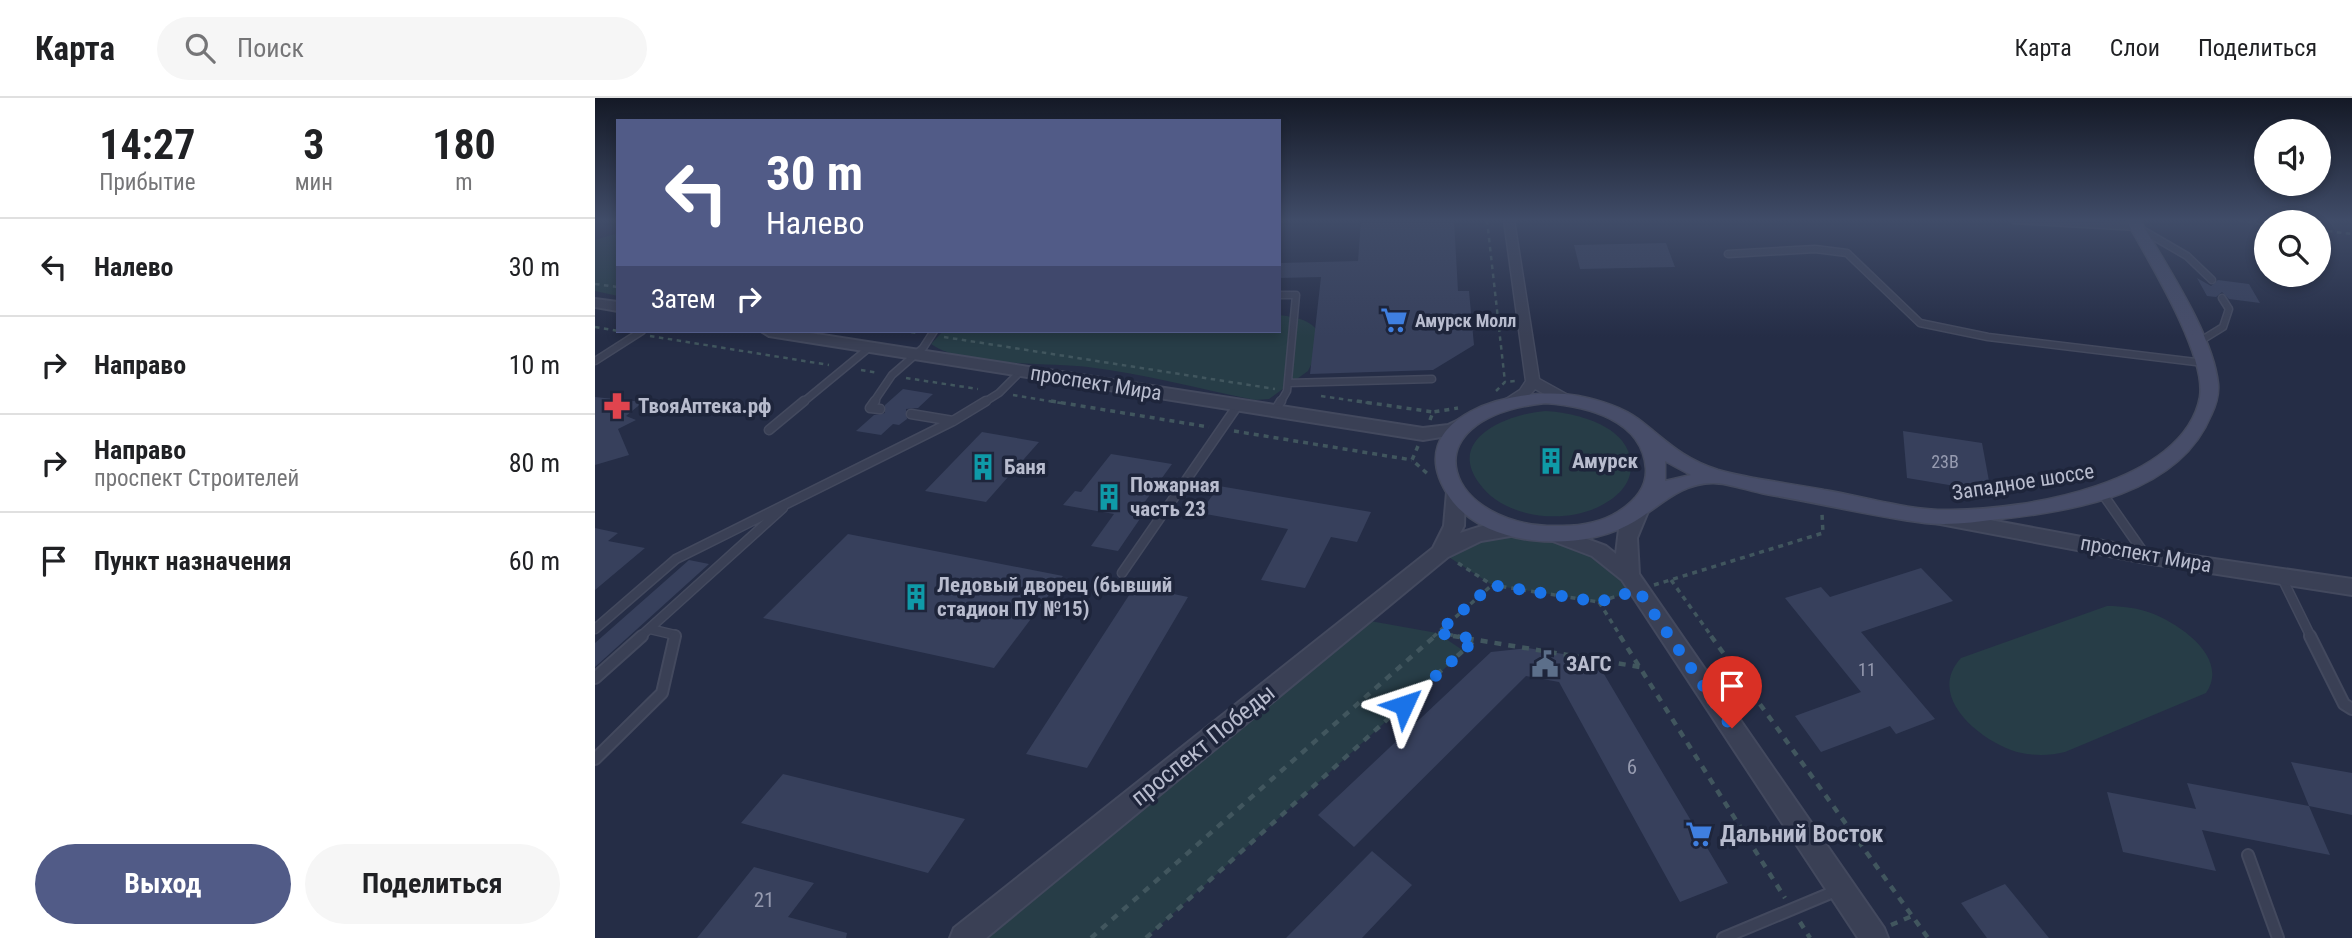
<!DOCTYPE html>
<html lang="ru">
<meta charset="utf-8">
<style>
body{margin:0;font-family:"Roboto Condensed",sans-serif;background:#f6f6f6;color:#202124;height:100vh;display:flex;flex-direction:column;font-size:26px;white-space:nowrap}
*{box-sizing:border-box;margin:0}
p{font-size:23px;color:#757577}
.icon{flex:none;width:38px;height:38px;fill:none;stroke:currentColor;stroke-width:2;stroke-linecap:round;stroke-linejoin:round}
.map{position:relative;flex:1;overflow:hidden}
.panel{display:flex;flex-direction:column;background:#fff;width:595px}
.panel>*{flex:none}
.hud{position:absolute;left:21px;top:21px;width:665px;height:214px;border-radius:0px;box-shadow:0 4px 10px #0003;background:#515b87;color:#fff;overflow:hidden}
.tools{position:absolute;left:1659px;top:21px;display:grid;gap:14px}
.tools a{display:grid;place-items:center;width:77px;height:77px;border-radius:50%;background:#fff;box-shadow:0 4px 10px #0003;font-size:35px}
.pin{position:absolute;display:grid;place-items:center;width:60px;height:60px;color:#fff;margin:-72px -30px;border-radius:50% 50% 50% 0;rotate:-45deg;box-shadow:0 0 7px #0007}
.pin .icon{rotate:45deg}
.me{position:absolute;width:77px;margin:-38px;rotate:48deg;stroke-linejoin:round;filter:drop-shadow(0 0 5px #0008)}
.turn{display:flex;align-items:center;gap:24px;height:147px;padding:0 35px;font-size:32px}
.turn .icon{width:91px;height:91px;stroke-width:2.5}
.turn b{display:block;font-size:49px;line-height:60px}
.then{display:flex;align-items:center;height:66px;padding:0 35px;background:#0003;gap:14px;font-size:26px}
.eta{display:flex;justify-content:space-evenly;align-items:center;height:119px;text-align:center}
.eta b{font-size:42px;font-weight:700;line-height:49px}
.primary-button{display:flex;gap:14px;margin-top:auto;padding:14px 35px}
.primary-button a{flex:1;height:80px;border-radius:42px;background:#515b87;color:#fff;font-size:28px;font-weight:700;line-height:80px;text-align:center}
.primary-button a+a{background:#f6f6f6;color:#202124}
ul{padding:0;list-style:none}
li{display:flex;align-items:center;gap:21px;height:98px;padding:0 35px;border-top:2px solid #e0e0e0}
li div{flex:1}
li b{display:block;font-size:26px}
li em{font-style:normal}
header{display:flex;align-items:center;gap:42px;box-sizing:border-box;height:98px;padding:0 35px;background:#fff;border-bottom:2px solid #e0e0e0}
header strong{font-size:33px}
nav{display:flex;gap:38px;margin-inline-start:auto;font-size:24px}
.search{width:490px;height:63px;background:#f6f6f6;display:flex;align-items:center;gap:18px;box-sizing:border-box;padding:0 24px;border-radius:38px;color:#757577;font-size:26px}
main{display:flex;flex:1;min-height:0}
.map>svg:first-child{display:block}
.green{fill:#273d47}
.building{fill:#37405c}
.lines{fill:none;stroke-linecap:round;stroke-linejoin:round}
.service-far2-casing{stroke:#43495e;stroke-width:9}
.service-far1-casing{stroke:#43495e;stroke-width:11}
.service-casing{stroke:#43495e;stroke-width:14}
.minor-casing{stroke:#43495e;stroke-width:3}
.tertiary-casing{stroke:#43495e;stroke-width:4}
.secondary-casing{stroke:#43495e;stroke-width:3}
.path-far2{stroke:#41565e;stroke-width:2.5;stroke-dasharray:4.5 4.5;stroke-linecap:butt}
.path-far1{stroke:#41565e;stroke-width:3.5;stroke-dasharray:5 5;stroke-linecap:butt}
.path{stroke:#41565e;stroke-width:4.5;stroke-dasharray:7 7;stroke-linecap:butt}
.service-far2{stroke:#3a4055;stroke-width:6}
.service-far1{stroke:#3a4055;stroke-width:8}
.service{stroke:#3a4055;stroke-width:10}
.minor{fill:#3a4055;fill-rule:evenodd}
.tertiary{fill:#3a4055;fill-rule:evenodd}
.secondary{fill:#474d69;fill-rule:evenodd}
.route{stroke:#1a73e8;stroke-width:12;stroke-dasharray:0 21.6}
.labels{text-anchor:middle;dominant-baseline:central;stroke-width:7;stroke-linejoin:round;paint-order:stroke}
.far-poi-label{font-size:18px;font-weight:bold;fill:#b8bcce;stroke:#1e253b;text-anchor:start}
.number-label{font-size:18px;fill:#969bb0}
.street-label{font-size:21px;fill:#b8bcce;stroke:#1e253b}
.poi-label{font-size:21px;font-weight:bold;fill:#b8bcce;stroke:#1e253b;text-anchor:start}
.near-number-label{font-size:21px;fill:#969bb0}
.near-street-label{font-size:24px;fill:#b8bcce;stroke:#1e253b}
.near-poi-label{font-size:24px;font-weight:bold;fill:#b8bcce;stroke:#1e253b;text-anchor:start}
</style>
<header>
<strong>Карта</strong>
<div class="search"><svg class="icon" aria-label="search" viewBox="0 0 24 24"><circle cx="10" cy="10" r="6"/><path d="M15 15l6 6"/></svg>Поиск</div>
<nav><a>Карта</a><a>Слои</a><a>Поделиться</a></nav>
</header>
<main>
<section class="panel">
<div class="eta">
<div><b>14:27</b><p>Прибытие</p></div>
<div><b>3</b><p>мин</p></div>
<div><b>180</b><p>m</p></div>
</div>
<ul>
<li><svg class="icon" aria-label="left" viewBox="0 0 24 24"><path d="M17 20v-9H6M10 6l-5 5 5 5"/></svg><div><b>Налево</b></div><em>30 m</em></li>
<li><svg class="icon" aria-label="right" viewBox="0 0 24 24"><path d="M7 20v-9h11M14 6l5 5-5 5"/></svg><div><b>Направо</b></div><em>10 m</em></li>
<li><svg class="icon" aria-label="right" viewBox="0 0 24 24"><path d="M7 20v-9h11M14 6l5 5-5 5"/></svg><div><b>Направо</b><p>проспект Строителей</p></div><em>80 m</em></li>
<li><svg class="icon" aria-label="arrive" viewBox="0 0 24 24"><path d="M6 21V4h12l-3 4 3 4H6"/></svg><div><b>Пункт назначения</b></div><em>60 m</em></li>
</ul>
<div class="primary-button"><a>Выход</a><a>Поделиться</a></div>
</section>
<div class="map">
<svg width="1757" height="840" viewBox="0 0 1757 840">
<rect width="100%" height="100%" fill="#252d46"/>
<path class="green" d="M23,135v63l-23,-5v-51z
M684,217c21,3 36,5 44,26l-15,30 -39,28 -14,1c-55,-11 -111,-26 -167,-33 -41,-5 -125,0 -157,-23l12,-13h336z
M951,313c32,2 88,16 85,58 -2,17 -14,28 -29,36 -36,20 -98,14 -123,-22 -34,-46 33,-70 67,-72z
M883,435l94,6 66,51 -39,12 -107,-17 -51,-33z
M1512,508c16,0 30,2 44,7 29,11 79,45 55,80l-141,59c-16,4 -32,4 -48,0 -36,-11 -92,-55 -56,-94z
M764,521l78,14 27,18 -318,287h-182z"/>
<path class="building" d="M766,122h93l4,71h11l5,54 -41,25 -123,4 11,-97 -42,1v-15l79,-2z
M1071,145l9,24 -95,2 -6,-24z
M1602,180l14,8 7,-6 31,4 11,19 -31,-4 -7,-7 -6,5 -9,-1z
M308,291l30,5 -15,14 -12,1 1,10 -8,6 -6,-1 -12,11 -25,-4 18,-16 11,-2v-8z
M0,299l48,5 -17,14 10,4 -18,9 11,26 -34,10z
M1308,333l79,12 9,49 -84,-14z
M387,334l57,10 -53,60 -61,-11z
M516,356l61,10 -28,39 6,1 -32,47 -27,-5 23,-32 -51,-9 12,-14 6,1z
M624,388l152,26 -14,30 -26,-5 -26,51 -44,-8 27,-51 -88,-16z
M0,430l23,5 -10,8 37,7 -50,42z
M253,436l215,42 -69,92 -231,-50z
M94,462l20,4 -114,103v-24z
M1326,470l32,33 -92,31 74,87 -39,15 -6,-8 -69,26 -26,-36 66,-24 -76,-94 36,-11 9,10z
M540,488l53,11 -101,171 -61,-14z
M933,550l41,7 32,14 127,214 -48,19 -121,-220 -33,-6 -172,171 -36,-32 173,-163z
M1696,664l61,11v42l-43,-9z
M188,676l182,45 -37,54 -187,-50z
M1592,685l122,23 21,49 -128,-25 14,41 -93,-19 -16,-60 89,17z
M777,753l40,34 -50,53h-76z
M159,769l60,16 -26,34 59,16 -1,5h-149z
M1410,786l44,54h-62l-26,-35z"/>
<g class="lines">
<defs>
<path id="service-far2" d="M1419,122l123,7 50,29 25,24
M1133,156l87,-5 32,4 73,70 68,14 216,26
M684,197h17l-9,96 -7,12
M1602,245l26,-16 6,-18 -7,-11
M0,263l47,-30
M693,285l144,-4
M207,305l68,-56
M278,305l19,-28 31,-27 11,-17
M388,305l16,-10 22,-22"/>
<path id="service-far1" d="M280,303l-5,7 10,1
M680,313l6,-10
M316,316l42,7
M174,332l35,-29
M1507,395l44,63
M527,475l116,-168
M1686,478l30,61
M0,531l81,-70 277,-138 33,-20
M55,531l25,6 -1,2
M45,539l143,-129"/>
<path id="service" d="M1715,538l34,68 8,5
M0,580l47,-42
M0,661l67,-66 13,-57
M1653,757l30,83
M1128,840l115,-48"/>
<path id="minor" d="M909,122h10l25,159 29,16 2,3 -2,3h-10l-23,-12c-6,8 -15,14 -25,16l-7,-4 17,-11 6,-9z"/>
<path id="tertiary" d="M0,201l23,3v9l-23,-4z
M166,233h36l626,97 25,-3 19,-9 9,5 -17,13 -36,6 -654,-104z
M861,388l7,2 2,4 -1,34 -4,7c19,-6 42,-15 62,-9l3,5 -3,5 -41,7 -33,16 -462,381h-36l4,-10 479,-380 11,-22 3,-34 2,-4z
M1047,400l7,1 2,5 -14,34 2,36 245,354 4,10h-30l-236,-358 -30,-24 -42,-16 -3,-5 3,-5 7,-2 49,18 10,8 3,-25 16,-30z
M1347,413l204,38 206,30v16l-206,-32 -211,-40 -3,-5 3,-5z"/>
<path id="secondary" d="M1531,122h14c25,44 73,114 78,164 1,12 -2,21 -7,31 -32,79 -137,96 -212,104 -25,3 -49,7 -74,4 -54,-7 -106,-20 -159,-29 -17,-3 -37,-11 -53,-11 -35,0 -56,27 -85,42 -50,27 -143,23 -178,-27 -56,-82 68,-114 128,-102 20,4 42,10 60,23 29,22 43,39 80,51 35,10 71,13 106,20 42,7 85,21 127,20 72,0 233,-26 249,-113 7,-42 -53,-139 -74,-177zM950,305c41,3 98,16 101,66 1,19 -12,33 -28,43 -16,10 -36,14 -56,14 -116,4 -159,-108 -17,-123zM1070,363l26,14 -26,6z"/>
</defs>
<use href="#service-far2" class="service-far2-casing"/>
<use href="#service-far1" class="service-far1-casing"/>
<use href="#service" class="service-casing"/>
<use href="#minor" class="minor-casing"/>
<use href="#tertiary" class="tertiary-casing"/>
<use href="#secondary" class="secondary-casing"/>
<path class="path-far2" d="M892,122l18,162
M1643,122l28,5
M1724,132l33,4
M0,186l23,3
M0,229l24,4
M307,233l17,2
M55,238l179,29
M349,239l331,52
M266,272l17,3
M311,280l72,11
M901,293l9,-9 11,-1
M418,297l48,8
M726,298l48,7"/>
<path class="path-far1" d="M456,303l158,26
M762,303l76,11
M835,322l3,-8 25,-4
M639,333l178,29
M823,348l-6,14 17,15
M863,465l34,22 107,17 21,-7
M1076,482l41,57
M1059,487l169,-52 -1,-19
M1004,504l22,35
M843,535l26,4
M838,539l59,-52"/>
<path class="path" d="M858,538l187,31
M1025,538l165,262
M1116,538l217,302
M1205,824l10,16
M1296,827l21,-9
M496,840l344,-302
M551,840l330,-299"/>
<use href="#service-far2" class="service-far2"/>
<use href="#service-far1" class="service-far1"/>
<use href="#service" class="service"/>
<use href="#minor" class="minor"/>
<use href="#tertiary" class="tertiary"/>
<use href="#secondary" class="secondary"/>
</g>
<linearGradient id="sky" x2="0" y2="1"><stop stop-color="#141926"/><stop offset="0.51" stop-color="#404c68"/><stop offset="1" stop-color="#404c68" stop-opacity="0"/></linearGradient>
<rect width="1757" height="239" fill="url(#sky)"/>
<g class="lines">
<path class="route" d="M809,607l72,-66 -39,-6 55,-48 107,17 39,-12 94,138"/>
</g>
<defs>
<symbol id="supermarket-bare" viewBox="-9 -9 18 18"><path d="M-6-5.5h2.5l.6 2H6L4.5 2H-2.5L-4.4-4H-6ZM-1.5 3.2a1.3 1.3 0 1 0 .1 0ZM3 3.2a1.3 1.3 0 1 0 .1 0Z" fill="#3f7fe0" stroke="#1e253b" stroke-width="2.5" paint-order="stroke"/></symbol>
<symbol id="pharmacy-bare" viewBox="-9 -9 18 18"><path d="M-2-6h4v4h4v4h-4v4h-4v-4h-4v-4h4Z" fill="#e0444e" stroke="#1e253b" stroke-width="2.5" paint-order="stroke"/></symbol>
<symbol id="building-bare" viewBox="-9 -9 18 18"><path d="M-4-6H4V6H1V3H-1V6H-4ZM-2.5-4.3h1.7v1.8h-1.7ZM.8-4.3h1.7v1.8H.8ZM-2.5-1h1.7V.8h-1.7ZM.8-1h1.7V.8H.8Z" fill="#0f9aa8" stroke="#1e253b" stroke-width="2.5" paint-order="stroke"/></symbol>
<symbol id="civic-bare" viewBox="-9 -9 18 18"><path d="M-.6-6.5H3V-4.5H.6V-3L4-1V1h2V6H-6V1h2V-1L-.6-3ZM-1.2 2.5V6h2.4V2.5Z" fill="#5c6f8a" stroke="#1e253b" stroke-width="2.5" paint-order="stroke"/></symbol>
</defs>
<g fill-rule="evenodd">
<use href="#supermarket-bare" x="780" y="203" width="38" height="38"/>
<use href="#pharmacy-bare" x="3" y="289" width="38" height="38"/>
<use href="#building-bare" x="937" y="344" width="38" height="38"/>
<use href="#building-bare" x="369" y="350" width="38" height="38"/>
<use href="#building-bare" x="495" y="380" width="38" height="38"/>
<use href="#building-bare" x="302" y="480" width="38" height="38"/>
<use href="#civic-bare" x="931" y="547" width="38" height="38"/>
<use href="#supermarket-bare" x="1085" y="717" width="38" height="38"/>
</g>
<g class="labels">
<g class="far-poi-label">
<text x="820" y="222">Амурск Молл</text>
</g>
<g class="number-label">
<text x="1350" y="363">23В</text>
<text x="1272" y="571">11</text>
</g>
<g class="street-label">
<text transform="translate(501 285) rotate(9)">проспект Мира</text>
<text transform="translate(1428 384) rotate(-9)">Западное шоссе</text>
<text transform="translate(1551 456) rotate(10)">проспект Мира</text>
</g>
<g class="poi-label">
<text x="43" y="308">ТвояАптека.рф</text>
<text x="977" y="363">Амурск</text>
<text x="409" y="369">Баня</text>
<text x="535" y="387">Пожарная<tspan x="535" dy="24">часть 23</tspan></text>
<text x="342" y="487">Ледовый дворец (бывший<tspan x="342" dy="24">cтадион ПУ №15)</tspan></text>
<text x="971" y="566">ЗАГС</text>
</g>
<g class="near-number-label">
<text x="1037" y="669">6</text>
<text x="169" y="802">21</text>
</g>
<g class="near-street-label">
<text transform="translate(608 647) rotate(-39)">проспект Победы</text>
</g>
<g class="near-poi-label">
<text x="1125" y="736">Дальний Восток</text>
</g>
</g>
</svg>
<div class="tools">
<a><svg class="icon" aria-label="sound" viewBox="0 0 24 24"><path d="M4 9h4l5-4v14l-5-4H4zM17 9q2 3 0 6"/></svg></a>
<a><svg class="icon" aria-label="search" viewBox="0 0 24 24"><circle cx="10" cy="10" r="6"/><path d="M15 15l6 6"/></svg></a>
</div>
<div class="pin" style="left:1137px;top:630px;background:#d93025"><svg class="icon" aria-label="arrive" viewBox="0 0 24 24"><path d="M6 21V4h12l-3 4 3 4H6"/></svg></div>
<svg class="me" style="left:809px;top:607px" viewBox="-20 -20 40 40"><path d="M0-17L14 15 0 8-14 15z" fill="#1a73e8" stroke="#fff" stroke-width="4"/></svg>
<div class="hud">
<div class="turn"><svg class="icon" aria-label="left" viewBox="0 0 24 24"><path d="M17 20v-9H6M10 6l-5 5 5 5"/></svg><div><b>30 m</b>Налево</div></div>
<div class="then">Затем<svg class="icon" aria-label="right" viewBox="0 0 24 24"><path d="M7 20v-9h11M14 6l5 5-5 5"/></svg></div>
</div>
</div>
</main>
